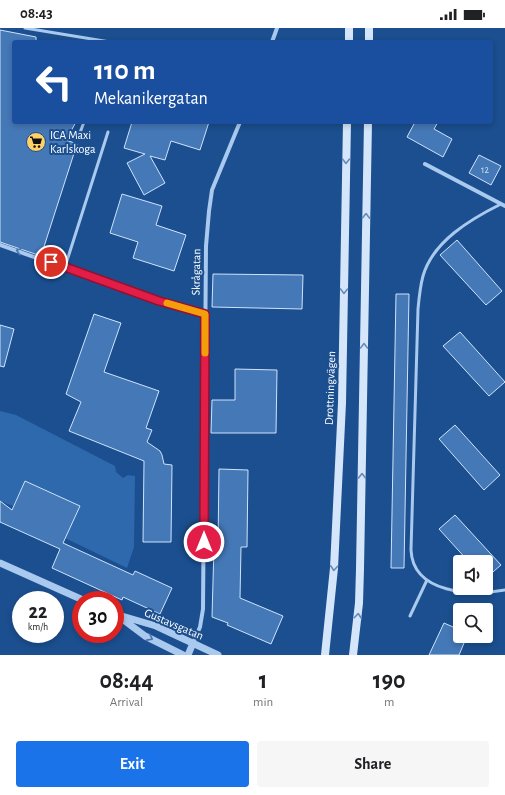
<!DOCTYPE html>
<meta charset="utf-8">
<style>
body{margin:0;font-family:"Alegreya Sans",sans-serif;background:#f6f6f6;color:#202124;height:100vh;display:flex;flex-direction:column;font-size:15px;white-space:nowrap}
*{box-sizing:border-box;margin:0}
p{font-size:13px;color:#757577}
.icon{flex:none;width:22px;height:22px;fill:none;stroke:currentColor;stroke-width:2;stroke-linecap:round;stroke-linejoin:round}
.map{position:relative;height:627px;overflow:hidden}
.panel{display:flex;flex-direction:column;background:#fff;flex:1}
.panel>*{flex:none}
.hud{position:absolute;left:12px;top:12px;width:481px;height:84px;border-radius:4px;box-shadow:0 2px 6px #0003;background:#1a4fa0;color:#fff;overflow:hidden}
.buttons{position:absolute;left:453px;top:527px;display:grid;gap:8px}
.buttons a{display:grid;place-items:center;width:40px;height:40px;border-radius:4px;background:#fff;box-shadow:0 2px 6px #0003;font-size:20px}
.speed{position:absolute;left:12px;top:563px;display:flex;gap:8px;font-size:20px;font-weight:700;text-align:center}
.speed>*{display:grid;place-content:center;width:52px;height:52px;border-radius:50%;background:#fff;box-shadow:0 2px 6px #0003;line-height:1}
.speed small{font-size:10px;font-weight:400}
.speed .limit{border:6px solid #d22;background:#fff;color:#111}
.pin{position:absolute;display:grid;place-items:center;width:34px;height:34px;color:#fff;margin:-17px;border:2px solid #fff;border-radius:50%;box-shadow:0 1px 4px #0007}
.me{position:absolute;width:44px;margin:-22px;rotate:0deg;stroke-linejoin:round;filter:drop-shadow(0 0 3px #0008)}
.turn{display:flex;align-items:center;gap:14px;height:84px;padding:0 16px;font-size:18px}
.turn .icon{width:52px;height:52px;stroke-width:2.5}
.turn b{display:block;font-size:28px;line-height:34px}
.eta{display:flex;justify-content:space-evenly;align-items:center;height:68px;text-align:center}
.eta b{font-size:24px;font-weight:600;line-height:28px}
.primary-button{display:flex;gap:8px;margin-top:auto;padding:8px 16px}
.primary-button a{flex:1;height:46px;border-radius:4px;background:#1a73e8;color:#fff;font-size:16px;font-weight:600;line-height:46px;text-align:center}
.primary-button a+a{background:#f6f6f6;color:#202124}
.status{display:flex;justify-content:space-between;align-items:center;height:28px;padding:0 20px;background:#fff;direction:ltr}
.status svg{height:11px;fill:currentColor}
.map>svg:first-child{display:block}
.green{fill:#2e69ad}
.building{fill:#4478b7;stroke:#cfe3fa}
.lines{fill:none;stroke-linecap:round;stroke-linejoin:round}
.service{stroke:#a9c9ee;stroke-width:3}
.minor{stroke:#a9c9ee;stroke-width:4}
.tertiary{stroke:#a9c9ee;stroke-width:7}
.secondary{stroke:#d6e6fa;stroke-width:8}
.oneway{stroke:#668bba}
.oneway2{stroke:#4674ac}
.route-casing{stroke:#92132f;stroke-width:10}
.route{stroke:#e11d48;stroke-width:7}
.slow{stroke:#f59e0b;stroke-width:7}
.labels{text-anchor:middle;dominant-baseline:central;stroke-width:4;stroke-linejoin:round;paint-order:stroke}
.number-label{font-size:10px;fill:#d0dded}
.poi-label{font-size:12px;fill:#fff;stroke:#1b4f8f;text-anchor:start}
.street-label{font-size:12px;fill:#fff;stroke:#1b4f8f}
</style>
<div class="status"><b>08:43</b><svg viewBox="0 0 49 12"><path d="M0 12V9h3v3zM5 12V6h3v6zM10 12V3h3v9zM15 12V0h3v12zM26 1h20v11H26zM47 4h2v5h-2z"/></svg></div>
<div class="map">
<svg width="505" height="627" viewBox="0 0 505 627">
<rect width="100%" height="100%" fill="#1b4f8f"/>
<path class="green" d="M0,383l16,4 99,51 1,6 7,6 5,-3 7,1 -1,71 -7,21 -62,-30 15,-32 -55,-25 -12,25 -13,-5z"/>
<path class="building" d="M0,2l36,7v5h-22v80h62l-10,18 11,4 -36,112 -41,-14z
M132,94h77l-9,28 -29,-9 -6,19 -15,-4 15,27 -21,12 -17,-32 18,-9 -21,-6z
M415,94h23l-4,7 18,10 -9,18 -36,-20z
M479,127l22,11 -10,19 -22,-12z
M122,166l40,12 -6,19 30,10 -12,36 -41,-13 5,-16 -28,-9z
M457,212l45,51 -16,14 -46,-50z
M213,246l90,1 -1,34 -90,-2z
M396,266h13l-5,274h-13z
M94,286l27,9 -17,49 55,19 -13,37 6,2 -5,12 13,9 2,4 2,9 8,1 -1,77h-28l1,-81 -75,-30 12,-29 -15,-8z
M0,297l14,4 -10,38 -4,-1z
M460,304l45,50 -16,14 -46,-50z
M235,341l42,1 -1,63h-65l1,-33h23z
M455,397l45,50 -16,15 -45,-51z
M219,441l29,1 -1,77h-6l-1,51 43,18 -12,28 -44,-19 1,-2 -16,-6 2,-71h4z
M25,453l55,25 -17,37 70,32 2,-4 37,17 -12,26 -37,-17 -1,3 -70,-32 8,-19 -60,-27v-21l12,9z
M455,487l46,50 -15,13v-16h-17l-30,-33z
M444,595l16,7v6h7l-8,19h-30z"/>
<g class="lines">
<path class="service" d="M25,0l85,14
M78,110l6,-16
M501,176c-30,15 -68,37 -78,72 -3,11 -4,22 -5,33l-7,241c2,44 61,46 94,40
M65,239l43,-135
M410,588l17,-36"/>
<path class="minor" d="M272,14l5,-14
M425,136l80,42
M0,217l159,56 46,13
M193,615l7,-16 3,-18 3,-363 3,-35 3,-21 28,-68"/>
<path class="tertiary" d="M0,535l83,37
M115,586l41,12 62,29
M121,590l24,18 38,19
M188,627l5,-12"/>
<path class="secondary" d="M349,14v-14
M369,14v-14
M325,627l9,-87 8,-165 5,-281
M353,627l6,-52 1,-34 8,-447"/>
</g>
<defs><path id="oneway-chevron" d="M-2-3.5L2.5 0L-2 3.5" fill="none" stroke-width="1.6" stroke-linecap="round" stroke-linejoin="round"/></defs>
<g class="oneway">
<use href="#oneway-chevron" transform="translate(346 133) rotate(91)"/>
<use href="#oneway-chevron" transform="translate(366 188) rotate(-89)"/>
<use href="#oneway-chevron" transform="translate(344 263) rotate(91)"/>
<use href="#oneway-chevron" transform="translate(364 318) rotate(-90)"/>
<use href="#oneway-chevron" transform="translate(362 448) rotate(-89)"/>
<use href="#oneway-chevron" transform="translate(334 540) rotate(94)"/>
<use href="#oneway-chevron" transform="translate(358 588) rotate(-85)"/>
</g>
<g class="oneway2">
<use href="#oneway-chevron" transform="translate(19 223) rotate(-162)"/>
<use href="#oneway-chevron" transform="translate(150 610) rotate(28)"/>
</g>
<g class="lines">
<defs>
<path id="route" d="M51,234l108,39 46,13 -1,228"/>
</defs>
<use href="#route" class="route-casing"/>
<use href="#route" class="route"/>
<path class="slow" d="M167,275l38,11v39"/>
</g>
<defs>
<symbol id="supermarket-disc" viewBox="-11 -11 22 22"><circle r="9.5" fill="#ffd166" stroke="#1b4f8f"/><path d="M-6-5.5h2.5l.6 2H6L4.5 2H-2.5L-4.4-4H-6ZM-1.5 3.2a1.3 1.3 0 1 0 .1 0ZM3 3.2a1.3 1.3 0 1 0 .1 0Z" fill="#111"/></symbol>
</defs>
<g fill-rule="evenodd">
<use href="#supermarket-disc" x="25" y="103" width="22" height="22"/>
</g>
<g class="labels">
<g class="number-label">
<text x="485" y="142">12</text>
</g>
<g class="poi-label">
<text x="50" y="107">ICA Maxi<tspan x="50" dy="14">Karlskoga</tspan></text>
</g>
<g class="street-label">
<text transform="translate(196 244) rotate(-89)">Skrågatan</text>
<text transform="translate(330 360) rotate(-88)">Drottningvägen</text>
<text transform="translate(174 596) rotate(23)">Gustavsgatan</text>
</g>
</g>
</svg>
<div class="buttons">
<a><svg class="icon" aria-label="sound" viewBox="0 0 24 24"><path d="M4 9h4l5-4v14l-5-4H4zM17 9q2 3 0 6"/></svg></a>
<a><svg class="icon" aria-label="search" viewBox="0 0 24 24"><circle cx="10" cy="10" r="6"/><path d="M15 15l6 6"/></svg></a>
</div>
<div class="speed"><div>22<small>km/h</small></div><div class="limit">30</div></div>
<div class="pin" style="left:51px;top:234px;background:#d93025"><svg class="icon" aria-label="arrive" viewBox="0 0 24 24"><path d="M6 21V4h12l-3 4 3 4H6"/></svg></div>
<svg class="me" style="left:204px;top:514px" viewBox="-20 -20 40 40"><circle r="17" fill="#e11d48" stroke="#fff" stroke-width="3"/><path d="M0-11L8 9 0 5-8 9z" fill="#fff"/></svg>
<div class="hud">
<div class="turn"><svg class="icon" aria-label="left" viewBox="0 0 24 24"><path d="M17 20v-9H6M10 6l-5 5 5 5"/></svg><div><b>110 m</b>Mekanikergatan</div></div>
</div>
</div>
<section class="panel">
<div class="eta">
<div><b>08:44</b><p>Arrival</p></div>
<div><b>1</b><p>min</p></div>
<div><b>190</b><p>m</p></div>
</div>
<div class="primary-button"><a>Exit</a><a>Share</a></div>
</section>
